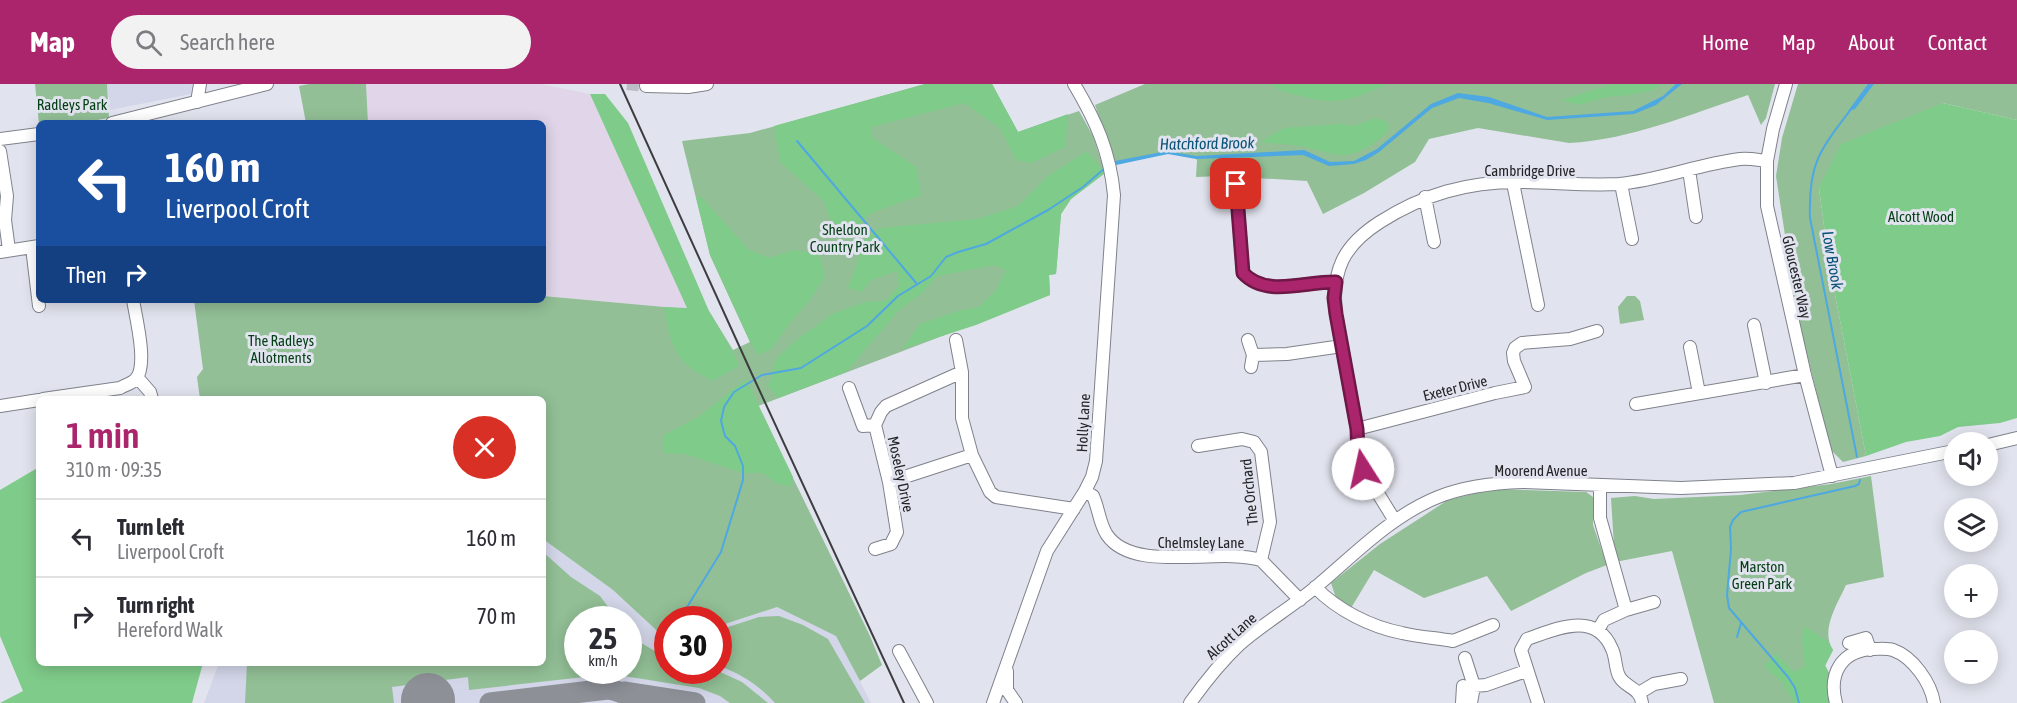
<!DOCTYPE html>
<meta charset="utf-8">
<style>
body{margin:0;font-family:"Asap Condensed",sans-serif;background:#f2f2f3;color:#2b2b33;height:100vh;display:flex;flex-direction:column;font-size:22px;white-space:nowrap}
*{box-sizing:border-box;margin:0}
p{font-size:20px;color:#7c7c81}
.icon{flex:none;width:33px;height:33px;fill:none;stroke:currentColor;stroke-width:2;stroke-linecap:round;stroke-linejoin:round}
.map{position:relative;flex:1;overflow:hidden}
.sheet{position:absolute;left:36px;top:312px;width:510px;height:270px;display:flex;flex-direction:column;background:#fff;border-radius:9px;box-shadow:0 3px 15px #0003}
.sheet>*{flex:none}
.top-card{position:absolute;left:36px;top:36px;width:510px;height:183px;border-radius:9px;box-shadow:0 3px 15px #0003;background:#1a4fa0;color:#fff;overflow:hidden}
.controls{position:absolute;left:1944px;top:348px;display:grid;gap:12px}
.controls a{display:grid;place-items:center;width:54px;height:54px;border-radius:50%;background:#fff;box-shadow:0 3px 15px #0003;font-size:30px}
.speed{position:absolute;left:564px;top:522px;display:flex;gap:12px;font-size:30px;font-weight:700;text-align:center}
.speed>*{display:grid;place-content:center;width:78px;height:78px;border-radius:50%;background:#fff;box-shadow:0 3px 15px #0003;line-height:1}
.speed small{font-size:15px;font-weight:400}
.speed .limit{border:9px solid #d22;background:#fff;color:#111}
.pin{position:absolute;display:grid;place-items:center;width:51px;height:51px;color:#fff;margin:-26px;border-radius:12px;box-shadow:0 3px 9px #0006}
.me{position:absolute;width:66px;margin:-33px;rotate:350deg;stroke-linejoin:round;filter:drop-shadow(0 0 4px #0008)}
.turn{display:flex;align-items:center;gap:21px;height:126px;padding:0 30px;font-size:27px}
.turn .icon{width:78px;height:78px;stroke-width:2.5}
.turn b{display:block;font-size:42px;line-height:51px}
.then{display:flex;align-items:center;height:57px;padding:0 30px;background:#0003;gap:12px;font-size:22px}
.round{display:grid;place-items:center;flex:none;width:63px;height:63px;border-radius:32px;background:#f2f2f3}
.overview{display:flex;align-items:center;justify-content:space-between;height:102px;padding:0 30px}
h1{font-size:36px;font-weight:600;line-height:45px;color:#ab256d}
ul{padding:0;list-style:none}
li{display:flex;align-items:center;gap:18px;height:78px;padding:0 30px;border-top:2px solid #e1e1e2}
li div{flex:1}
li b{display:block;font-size:22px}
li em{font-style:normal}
header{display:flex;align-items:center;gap:36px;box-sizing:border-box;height:84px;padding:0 30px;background:#ab256d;color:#fff}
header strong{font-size:28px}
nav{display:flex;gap:33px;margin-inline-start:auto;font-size:21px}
.search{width:420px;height:54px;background:#f2f2f3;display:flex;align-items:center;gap:15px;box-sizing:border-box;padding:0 21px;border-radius:33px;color:#7c7c81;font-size:22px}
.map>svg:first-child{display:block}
.built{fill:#d2d6e8;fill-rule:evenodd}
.industrial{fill:#e1d5e9}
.green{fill:#92bf96}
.forest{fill:#7fcb89}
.water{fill:#4ea8e1}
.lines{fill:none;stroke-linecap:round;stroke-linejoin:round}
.stream{stroke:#4ea8e1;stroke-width:2}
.taxiway{stroke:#8e9098;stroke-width:21}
.runway{stroke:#8e9098;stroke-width:54}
.minor-tunnel{stroke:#bbbdc7;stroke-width:12;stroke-dasharray:12 6;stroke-linecap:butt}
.minor-casing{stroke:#7f828b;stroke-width:14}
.minor{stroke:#fff;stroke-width:12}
.rail{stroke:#3c3c41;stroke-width:2}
.route-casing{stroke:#6f1847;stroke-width:15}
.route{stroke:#ab256d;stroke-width:10}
.labels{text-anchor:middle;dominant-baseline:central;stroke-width:6;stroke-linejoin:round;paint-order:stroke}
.park-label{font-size:15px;fill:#033e14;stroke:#e1e3ee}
.street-label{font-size:15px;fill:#252529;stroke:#e1e3ee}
.water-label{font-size:16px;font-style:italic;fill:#0a5278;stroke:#e1e3ee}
</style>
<header>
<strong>Map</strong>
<div class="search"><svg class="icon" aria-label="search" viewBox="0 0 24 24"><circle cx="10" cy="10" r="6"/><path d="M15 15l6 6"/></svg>Search here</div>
<nav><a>Home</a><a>Map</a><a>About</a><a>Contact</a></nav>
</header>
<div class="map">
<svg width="2017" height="619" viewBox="0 0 2017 619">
<rect width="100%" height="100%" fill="#e1e3ee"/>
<path class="built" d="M107,0h85l-1,10 -81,16z
M543,455l70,51 54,50 1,30h50l1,-44 58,-19 60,29 34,67h-667l15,-40h324zM578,536h50v50h-50z"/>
<path class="industrial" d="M366,0h174l50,10 98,215 -145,-13v-173h-175z"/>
<path class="green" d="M35,0h72l2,34 -30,5 -40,1z
M309,0h57l2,39h-62l-7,-37z
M925,0h67l26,48 61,-21 14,25 12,37 -34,26 -10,15 -5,60 -7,1 1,20 -292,111 112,230 12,29 -22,16 -24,-45 -59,-29 -58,19 -1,-6h-50l-1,20 -54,-50 -70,-51v-140h-343l-3,-22 6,-8 -9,-69h349v-4l166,15 24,39 17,-8 -40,-87 -28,-114 68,-8z
M1145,0h630l-9,34 -5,7 -13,-30c-57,19 -118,45 -179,48l-91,-15 -49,11 -14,23 -51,31 -41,21 -16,-33 -86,-5 -25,1 1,-17 -3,-3 -25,-5 -54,11 -20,-58z
M1798,0h219v36l-74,-17 -124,85 10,75 37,193 -23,6 -12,-12 -34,-136 -21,-138 6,-38z
M1627,212h8l5,5 4,19 -24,4 -2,-17z
M1871,392l13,101 -38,8c-9,20 -26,45 -13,65l-8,16 4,7v30h-115l-42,-152 -57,11 -4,-64 24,-2 19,3 86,-4 91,-11z
M1493,405l93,3 7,5v28l14,40 -21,8 -75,38 -24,-35 -63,22 -50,-28 -23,38 -15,-10 -5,-15 49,-39 68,-44z
M543,468l28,25 29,19 17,23 -39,1v50h50l1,-34 38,22 1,12 50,1 24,11 26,21h-38l-10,-7 -21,-8 -88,-14 -142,16 -1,-13 -76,10 2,16h-149l2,-40h296z
M779,532l24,9 25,14 37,64h-90c-15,-17 -35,-30 -56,-37v-36l40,-13z"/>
<path class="forest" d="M925,0h67l26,48 50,-18 -3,33 -34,16 -15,-3 -16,-32 -36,-25 -92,24v10l44,30 5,28 -50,18 -24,25 -18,-21 -5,-16 -44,-39 -6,-36z
M1271,0h118c-38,15 -50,23 -92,11 -10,-2 -19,-4 -26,-11z
M1613,0h48l-8,6 -23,5 -24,2 -27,8 -18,-5z
M590,10h15l23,29 81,188 23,39 7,16 -27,15c-8,-5 -18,-10 -25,-16 -16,-14 -20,-39 -23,-58l23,1z
M1943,19l74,17v298l-17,5 -42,4 -18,9 -34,6 -40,14 -37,-193 -10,-75 22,-44z
M1375,34c38,6 -13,35 -28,37 -15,1 -27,-5 -41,-8 -15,-3 -31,-3 -46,-5l24,-14 57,-4 14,2z
M1087,67l18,22 -34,26 -10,15 -5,60 -7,1 1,20 -74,30 -74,24 18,-25 38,-13 21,-4 17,-17 10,-20 -12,-5 -56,11 -17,18 -22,16 -53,62 -68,26 -10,-12 8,-27 18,-17 38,-28 33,-12 20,-1 14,-15 -2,-15 -26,9 -9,12 -14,-4 18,-51 14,-9 97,-9 41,-13 31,-31z
M700,112l49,54 20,8 25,-8 25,4 6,22 -15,24 -20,23 -19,26 -13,6 -8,-13 -40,-87 -14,-58z
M746,295l47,98 -3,10 -14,-4 -13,-10h-20l-58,-19 -22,-1 1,-18 34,-18z
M39,383v196h164l-11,40h-192l23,-12 -23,-55v-146z
M1805,542l23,16 5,8 -8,15 4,8v30h-35l-12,-21 -18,-16 12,-12 18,18 11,-6 -3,-27z"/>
<path class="water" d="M1676,0h6l-26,21 -22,9 -87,6 -59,-17 -29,-5 -27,10 -53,44 -13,8 -12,4 -25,2 -26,-11 -107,4 -28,-5 -52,11 -1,-4 52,-10 29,5 108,-6 26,12 24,-1 23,-12 54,-45 27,-11 31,4 58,20 86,-6 30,-15z
M1868,0h6l-19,25 -7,2z"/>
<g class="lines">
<path class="stream" d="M1852,24c-32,42 -44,55 -42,110l47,239
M797,57l120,143
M679,536l42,-68 22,-72v-14l-8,-20 -10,-10 -4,-15 3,-14 10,-15 28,-17 39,-7 66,-42 31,-30 33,-20 15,-19 12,-5 28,-8 62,-34 35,-23 22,-19
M1737,553l4,-14
M667,554h1
M1799,619l-4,-15 -7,-11 -59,-69 -2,-13 4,-46 -1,-22 3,-7 8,-8 114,-26 4,-2 1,-4"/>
<path class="taxiway" d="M624,608l71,11
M490,619l118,-14c12,2 21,6 30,14"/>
<path class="runway" d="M428,616v3"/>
<path class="minor-tunnel" d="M627,0l19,2"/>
<defs>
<path id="minor" d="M1786,0l-13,45 -6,32v45l38,169 27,101
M646,2l42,1 19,-3
M197,18l3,-18
M112,39l155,-39
M0,55l39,-5
M0,67l7,45 -2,24 4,30
M1689,86l7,47
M1517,98l-3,6 24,117
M1236,100l7,89c23,25 63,8 93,9
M1621,100l11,55
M1425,113l9,45
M32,163l7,59
M0,168l39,-6
M1754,241l12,58
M956,256l6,32v46l10,37 18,37 6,5 78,12
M1248,256l5,15 -2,12
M1690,263l9,46
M1253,271l34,-1 55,-8
M137,293l13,15 2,7
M849,304l14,38 12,-1
M43,315l77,-11c5,-3 11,-4 16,-9 12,-14 0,-61 -3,-79
M1636,320l169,-29
M0,322l39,-6
M1357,345l138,-36 30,-6 -11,-26 -1,-8 2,-5 7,-5 48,-4 27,-8
M1988,361l29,-7
M1198,362l44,-7 12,3 7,10 9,70 -9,38
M889,398l83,-27
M1085,407l8,5c6,13 6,27 14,39 27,39 110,12 154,25l39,40
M1395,437l-32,-52 -5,-17 -1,-23 -21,-115c-5,-44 8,-69 44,-92 44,-28 87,-40 138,-40 34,0 67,4 101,2 41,-4 80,-20 121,-25 9,-1 18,1 27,2
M875,465l16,-5 6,-12 -8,-50 -14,-57 6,-13 5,-6 76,-34
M1315,503c22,23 56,40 87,46 17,4 34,5 51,8
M1626,526l28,-8
M1598,546l6,-10 22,-10 -26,-92v-33
M1453,557l40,-16
M1849,559l17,-5 4,12
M899,567l28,52
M1465,574l9,28 -3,17
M1007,587v19l9,13
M1474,602l12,-1 40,-14
M1639,609l15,-9 27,-5
M993,619l54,-152 38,-60 7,-14 4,-16 18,-266c-4,-43 -18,-74 -40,-111
M1190,619c15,-21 31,-41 50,-59 24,-21 52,-37 77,-58 38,-32 74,-70 121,-89 27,-11 56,-14 85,-15l158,6 113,-5 160,-32
M1462,619l1,-17
M1538,619l-17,-53 6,-11c29,-10 69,-29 85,10 4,8 3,19 7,27 6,12 21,11 23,27
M1836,619c-8,-30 6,-53 38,-54 6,0 13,-1 19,1 20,7 38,33 41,53"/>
</defs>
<use href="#minor" class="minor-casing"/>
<use href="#minor" class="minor"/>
<path class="rail" d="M620,0l131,288 153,331"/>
</g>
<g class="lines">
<defs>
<path id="route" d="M1236,100l7,89c23,25 63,8 93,9l-2,16 2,16 21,115 1,23 5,17"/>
</defs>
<use href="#route" class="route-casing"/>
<use href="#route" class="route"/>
</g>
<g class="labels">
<g class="park-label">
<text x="72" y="20">Radleys Park</text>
<text x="1921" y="132">Alcott Wood</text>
<text x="845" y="145">Sheldon<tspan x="845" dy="17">Country Park</tspan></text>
<text x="281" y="256">The Radleys<tspan x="281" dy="17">Allotments</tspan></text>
<text x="1762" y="482">Marston<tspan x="1762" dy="17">Green Park</tspan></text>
</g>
<g class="street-label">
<text x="1530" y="86">Cambridge Drive</text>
<text transform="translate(1797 193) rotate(77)">Gloucester Way</text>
<text transform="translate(1455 304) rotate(-14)">Exeter Drive</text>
<text transform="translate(1083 339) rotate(-87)">Holly Lane</text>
<text x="1541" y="386">Moorend Avenue</text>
<text transform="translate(901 390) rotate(78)">Moseley Drive</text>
<text transform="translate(1249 408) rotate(-96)">The Orchard</text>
<text x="1201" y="458">Chelmsley Lane</text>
<text transform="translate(1231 552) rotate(-42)">Alcott Lane</text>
</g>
<g class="water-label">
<text transform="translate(1207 59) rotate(-1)">Hatchford Brook</text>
<text transform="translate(1833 176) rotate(80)">Low Brook</text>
</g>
</g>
</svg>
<div class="controls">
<a><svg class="icon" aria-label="sound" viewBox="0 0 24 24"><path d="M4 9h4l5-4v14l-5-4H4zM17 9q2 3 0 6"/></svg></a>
<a><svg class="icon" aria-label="layers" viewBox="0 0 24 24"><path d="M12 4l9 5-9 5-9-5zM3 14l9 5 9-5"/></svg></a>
<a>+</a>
<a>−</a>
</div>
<div class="speed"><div>25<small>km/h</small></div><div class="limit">30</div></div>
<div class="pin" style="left:1236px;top:100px;background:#d93025"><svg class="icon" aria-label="arrive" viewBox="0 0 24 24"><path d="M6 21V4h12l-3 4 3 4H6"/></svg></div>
<svg class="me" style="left:1363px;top:385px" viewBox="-20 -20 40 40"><circle r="19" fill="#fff"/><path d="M0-13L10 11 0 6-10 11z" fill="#ab256d"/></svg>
<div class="top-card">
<div class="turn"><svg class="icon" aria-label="left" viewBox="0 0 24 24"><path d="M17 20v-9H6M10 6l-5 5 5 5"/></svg><div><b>160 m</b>Liverpool Croft</div></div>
<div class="then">Then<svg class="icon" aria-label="right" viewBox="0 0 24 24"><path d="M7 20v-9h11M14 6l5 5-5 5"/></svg></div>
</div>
<section class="sheet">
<div class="overview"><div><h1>1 min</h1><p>310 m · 09:35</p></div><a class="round" style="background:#d93025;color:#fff"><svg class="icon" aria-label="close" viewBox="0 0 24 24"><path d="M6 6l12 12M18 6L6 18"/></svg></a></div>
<ul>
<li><svg class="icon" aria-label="left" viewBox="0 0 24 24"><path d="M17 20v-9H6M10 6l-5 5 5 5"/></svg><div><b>Turn left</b><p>Liverpool Croft</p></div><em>160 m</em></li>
<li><svg class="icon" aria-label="right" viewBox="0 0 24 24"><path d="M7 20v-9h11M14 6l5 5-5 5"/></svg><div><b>Turn right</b><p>Hereford Walk</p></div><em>70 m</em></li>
</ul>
</section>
</div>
